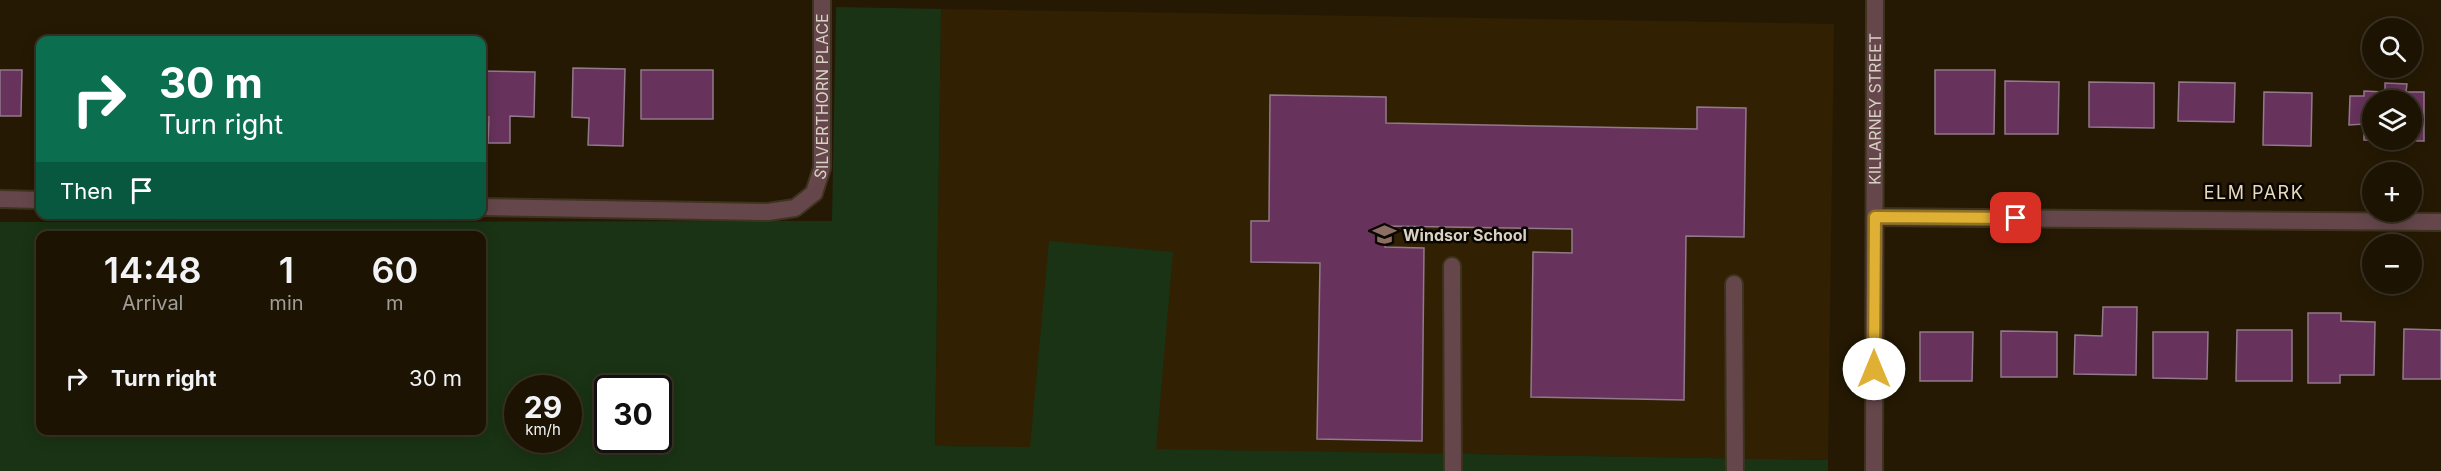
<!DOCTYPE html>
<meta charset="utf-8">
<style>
body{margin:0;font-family:Inter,sans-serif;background:#292011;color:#f1f3f6;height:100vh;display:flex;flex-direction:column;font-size:22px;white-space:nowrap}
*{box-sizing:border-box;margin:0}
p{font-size:20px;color:#a09e99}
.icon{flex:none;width:33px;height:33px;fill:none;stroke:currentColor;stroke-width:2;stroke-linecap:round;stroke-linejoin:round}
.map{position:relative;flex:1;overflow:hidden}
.side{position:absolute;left:36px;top:231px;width:450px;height:204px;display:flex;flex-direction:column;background:#1c1302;border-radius:12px;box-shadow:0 3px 15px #0003,0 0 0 2px #3a3224}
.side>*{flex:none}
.top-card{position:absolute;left:36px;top:36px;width:450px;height:183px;border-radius:12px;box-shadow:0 3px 15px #0003,0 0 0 2px #3a3224;background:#0b6e4f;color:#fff;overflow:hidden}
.controls{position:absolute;left:2362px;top:18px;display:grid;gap:12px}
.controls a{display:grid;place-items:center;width:60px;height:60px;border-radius:50%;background:#1c1302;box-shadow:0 3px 15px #0003,0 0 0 2px #3a3224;font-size:30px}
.speed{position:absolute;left:504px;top:375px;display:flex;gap:12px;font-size:30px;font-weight:700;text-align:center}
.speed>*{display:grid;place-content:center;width:78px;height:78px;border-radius:50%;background:#1c1302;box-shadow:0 3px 15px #0003,0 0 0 2px #3a3224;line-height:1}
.speed small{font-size:15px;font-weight:400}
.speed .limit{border:3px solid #111;border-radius:9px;background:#fff;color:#111}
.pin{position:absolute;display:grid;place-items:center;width:51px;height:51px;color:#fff;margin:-26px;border-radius:12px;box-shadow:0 3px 9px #0006}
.me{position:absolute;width:66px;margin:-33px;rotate:0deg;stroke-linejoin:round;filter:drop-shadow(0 0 4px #0008)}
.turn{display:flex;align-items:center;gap:21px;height:126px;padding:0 24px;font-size:27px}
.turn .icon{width:78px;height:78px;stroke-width:2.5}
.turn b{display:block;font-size:42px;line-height:51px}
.then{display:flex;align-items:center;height:57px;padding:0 24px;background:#0003;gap:12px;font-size:22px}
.eta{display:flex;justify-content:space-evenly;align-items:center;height:102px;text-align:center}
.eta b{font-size:36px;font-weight:600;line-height:42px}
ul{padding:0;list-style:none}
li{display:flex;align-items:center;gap:18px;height:90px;padding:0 24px}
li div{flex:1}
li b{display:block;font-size:22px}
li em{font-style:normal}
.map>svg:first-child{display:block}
.built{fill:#312102}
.green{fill:#1a3314;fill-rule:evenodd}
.building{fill:#67325c;stroke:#92798c;stroke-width:1.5;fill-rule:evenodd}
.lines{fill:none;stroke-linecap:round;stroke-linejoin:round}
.service-casing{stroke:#3e331e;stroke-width:20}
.minor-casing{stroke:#3e331e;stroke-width:20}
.service{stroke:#65474b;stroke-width:16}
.minor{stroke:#65474b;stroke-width:16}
.route-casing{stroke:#917222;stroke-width:15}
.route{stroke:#dfb034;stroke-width:10}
.labels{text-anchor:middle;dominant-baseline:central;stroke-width:5;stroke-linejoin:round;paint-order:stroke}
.street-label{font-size:16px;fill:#d9d1c3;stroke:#0a0601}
.poi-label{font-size:16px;font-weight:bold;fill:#d9d1c3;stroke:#0a0601;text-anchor:start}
.neighbourhood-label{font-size:18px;letter-spacing:1.5px;fill:#e9d9bd;stroke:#0a0601}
</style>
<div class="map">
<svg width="2441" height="471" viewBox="0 0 2441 471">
<rect width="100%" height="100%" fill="#251903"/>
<path class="built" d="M941,9l893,15 -6,436 -893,-14z"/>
<path class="green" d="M836,7l105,2 -6,437 95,1 19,-206 124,11 -17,197 672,11v11h-1828v-249l832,-1zM40,236h442v194h-442zM518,388h50v52h-50zM608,388h50v52h-50z"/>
<path class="building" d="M573,68l52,1 -2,77 -35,-1 1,-27 -17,-1z
M0,70h22l-1,46h-21z
M641,70h72v49h-72z
M1935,70h60l-1,64h-59z
M482,71l53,1 -1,45 -24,-1v27h-22l1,-26h-7z
M2005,81l54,1 -1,52h-53z
M2089,82l65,1v45l-65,-1z
M2179,82l56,1 -1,39 -56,-1z
M2385,83l22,1 -1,8h18v49l-60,-1v-16l-15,1 1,-29h14v-5l21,1zM2373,100h39v40h-39z
M2264,92l48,1 -1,53 -48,-1z
M1270,95l116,2v26l311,6v-22l49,1 -2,129 -58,-1 -2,164 -153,-3 2,-145 39,1v-24l-187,-3v21l39,1 -2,193 -105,-2 3,-176 -69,-1v-41h18z
M2103,307h34l-1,68 -62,-1 1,-39 27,1z
M2308,313h33v8l34,1 -1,53h-34v8h-32z
M2404,329l37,1v49h-38z
M2237,330h55v51h-56z
M2001,331l56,1v45h-56z
M1920,332h53l-1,49h-52z
M2153,332h55l-1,47 -54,-1z"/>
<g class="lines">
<defs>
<path id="service" d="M0,199l40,1
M482,207l286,5 27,-4 19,-15
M1875,217l566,5
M1452,266l1,205
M1734,284l1,187"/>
<g id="minor">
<path id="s1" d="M814,193l8,-25v-168"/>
<path id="s2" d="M1874,471l1,-471"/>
</g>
</defs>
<use href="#service" class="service-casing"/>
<use href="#minor" class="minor-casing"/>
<use href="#service" class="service"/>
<use href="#minor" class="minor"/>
</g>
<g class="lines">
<defs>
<path id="route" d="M1874,369l1,-152 141,1"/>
</defs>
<use href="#route" class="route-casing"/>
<use href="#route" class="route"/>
</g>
<defs>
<symbol id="school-bare" viewBox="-9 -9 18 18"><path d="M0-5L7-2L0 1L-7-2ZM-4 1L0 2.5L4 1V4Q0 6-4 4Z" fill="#8d6e63" stroke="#0a0601" stroke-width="2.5" paint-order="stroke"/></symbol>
</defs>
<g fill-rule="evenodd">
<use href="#school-bare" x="1368" y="218" width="33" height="33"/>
</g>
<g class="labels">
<g class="street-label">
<text stroke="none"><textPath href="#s1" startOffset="98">SILVERTHORN PLACE</textPath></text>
<text stroke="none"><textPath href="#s2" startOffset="362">KILLARNEY STREET</textPath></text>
</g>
<g class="poi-label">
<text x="1403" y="235">Windsor School</text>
</g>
<g class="neighbourhood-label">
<text x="2254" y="192">ELM PARK</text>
</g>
</g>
</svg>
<div class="controls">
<a><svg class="icon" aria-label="search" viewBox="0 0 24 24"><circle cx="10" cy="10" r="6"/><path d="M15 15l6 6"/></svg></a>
<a><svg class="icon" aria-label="layers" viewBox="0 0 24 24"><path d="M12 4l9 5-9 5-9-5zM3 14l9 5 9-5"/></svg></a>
<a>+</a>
<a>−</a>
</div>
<div class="speed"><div>29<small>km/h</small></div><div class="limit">30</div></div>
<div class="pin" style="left:2016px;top:218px;background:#d93025"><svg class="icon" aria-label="arrive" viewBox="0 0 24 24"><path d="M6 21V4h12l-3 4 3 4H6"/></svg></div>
<svg class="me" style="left:1874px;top:369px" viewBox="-20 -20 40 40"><circle r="19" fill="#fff"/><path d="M0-13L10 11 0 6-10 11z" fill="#dfb034"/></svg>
<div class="top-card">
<div class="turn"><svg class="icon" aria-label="right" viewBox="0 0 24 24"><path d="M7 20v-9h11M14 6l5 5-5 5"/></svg><div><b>30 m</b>Turn right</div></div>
<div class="then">Then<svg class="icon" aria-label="arrive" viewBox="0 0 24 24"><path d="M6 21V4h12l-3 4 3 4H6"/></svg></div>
</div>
<section class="side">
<div class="eta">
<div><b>14:48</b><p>Arrival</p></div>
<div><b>1</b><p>min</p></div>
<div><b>60</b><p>m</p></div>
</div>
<ul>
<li><svg class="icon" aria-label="right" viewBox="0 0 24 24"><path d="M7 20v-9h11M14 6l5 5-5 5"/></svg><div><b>Turn right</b></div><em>30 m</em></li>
</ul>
</section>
</div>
